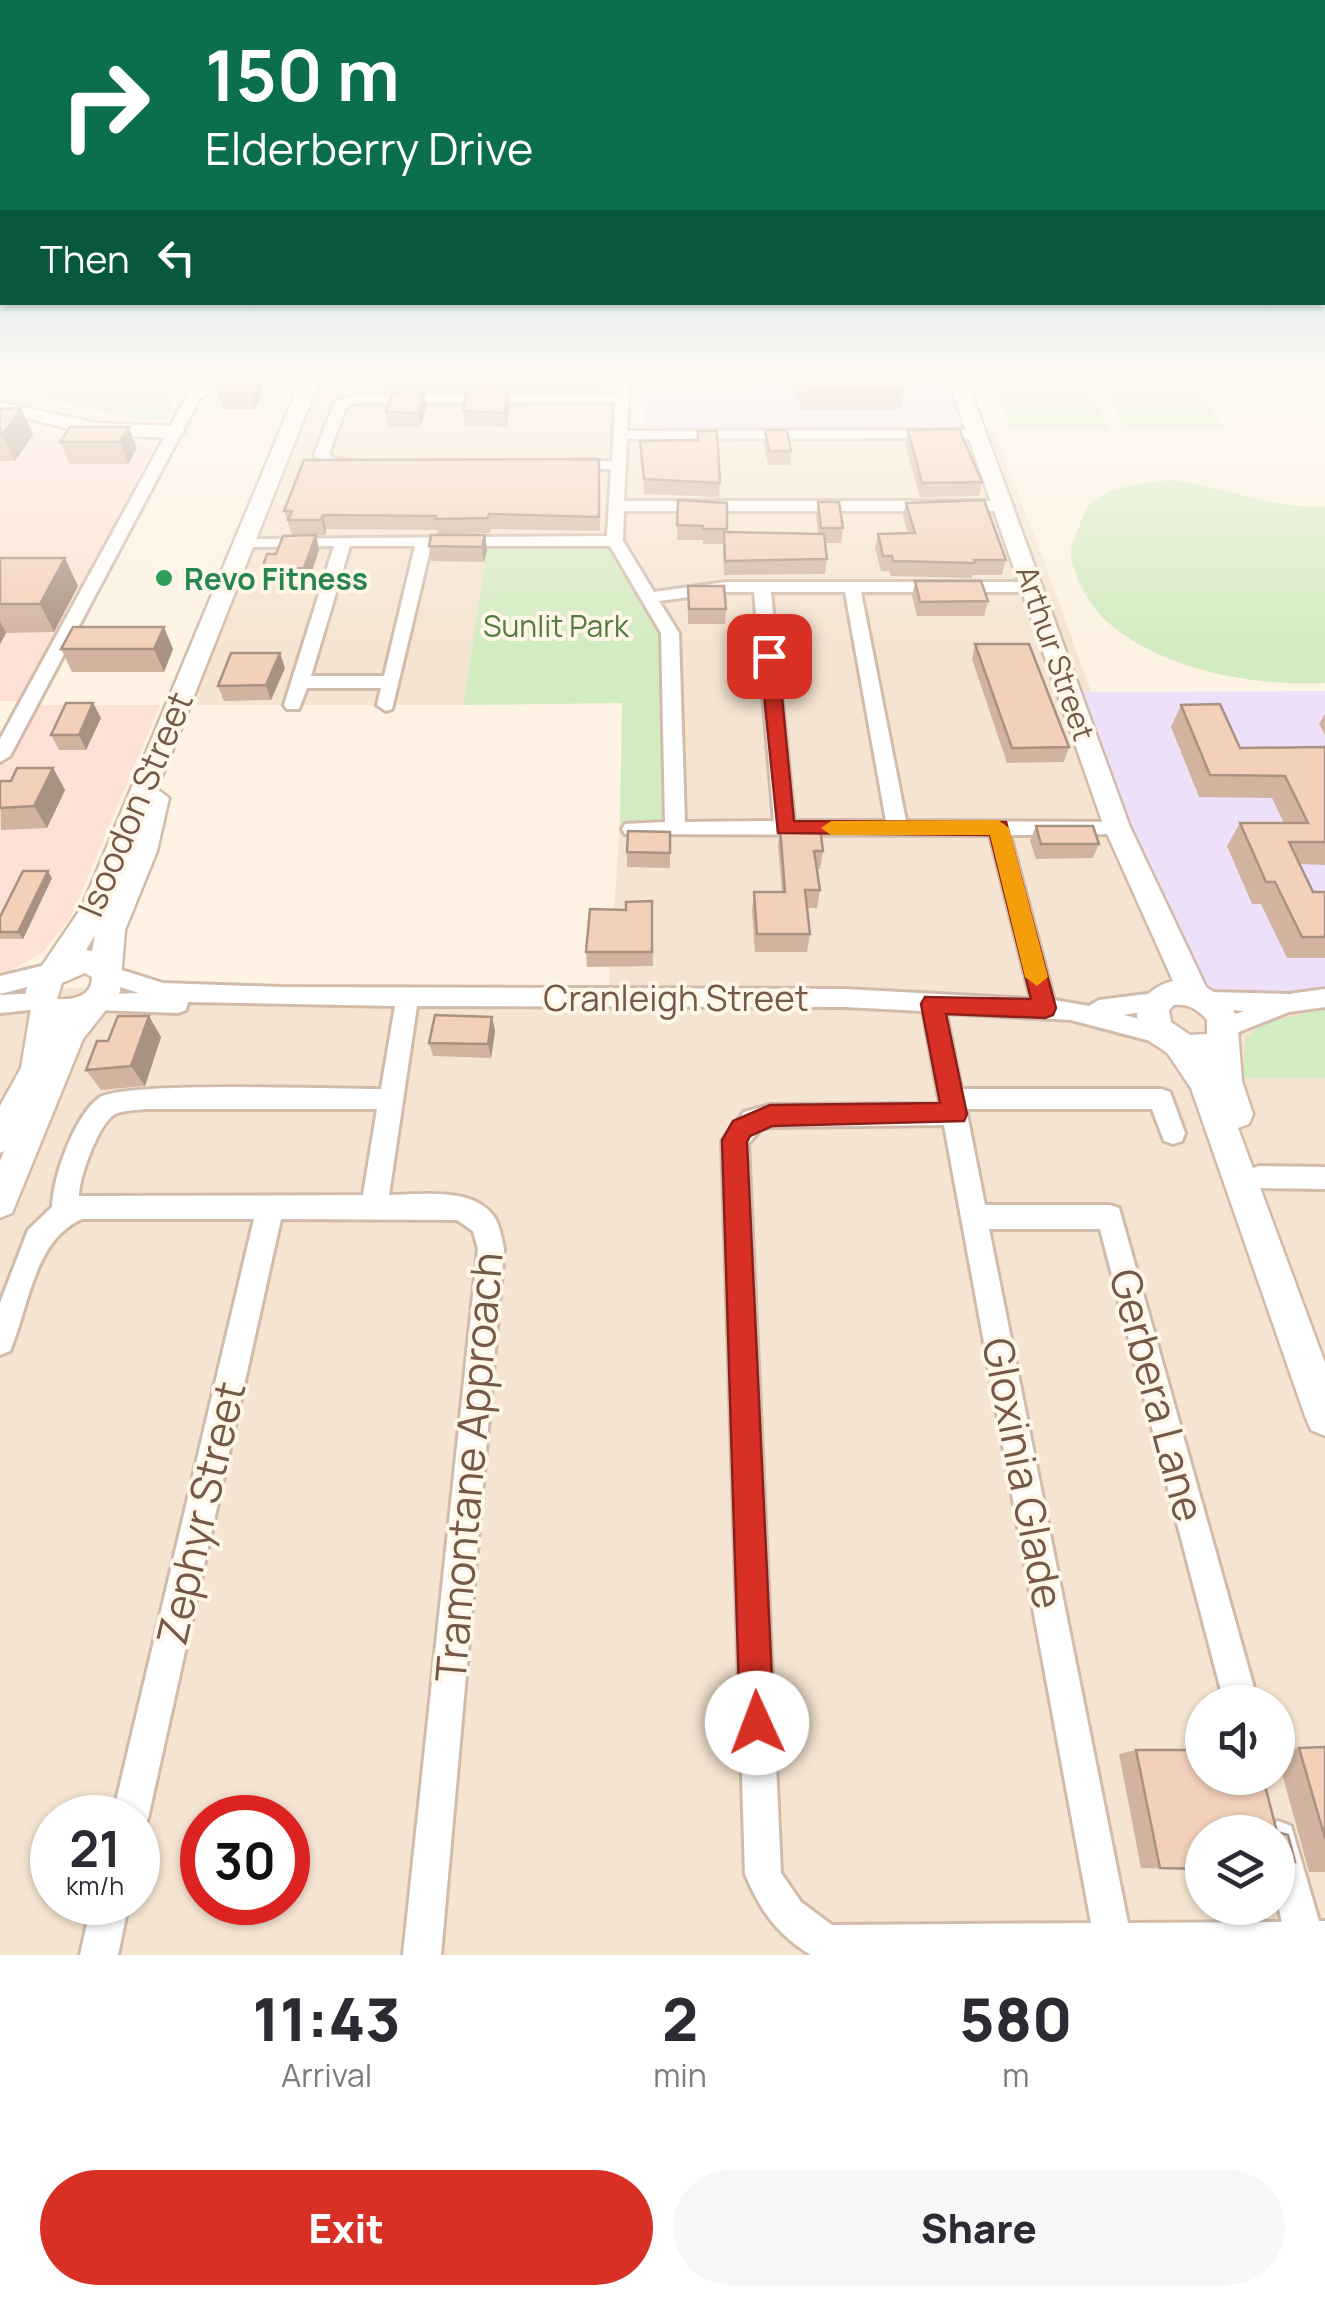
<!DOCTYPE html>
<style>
body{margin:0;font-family:Manrope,sans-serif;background:#f7f7f7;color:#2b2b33;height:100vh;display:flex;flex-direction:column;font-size:38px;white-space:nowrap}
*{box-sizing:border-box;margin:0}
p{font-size:32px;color:#7c7c81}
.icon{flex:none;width:55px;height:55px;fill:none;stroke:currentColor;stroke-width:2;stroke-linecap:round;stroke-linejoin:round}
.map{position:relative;height:1955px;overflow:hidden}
.sheet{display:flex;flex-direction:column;background:#fff;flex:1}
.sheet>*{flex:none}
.banner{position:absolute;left:0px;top:0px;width:1325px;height:305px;box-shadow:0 2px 8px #0004;background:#0b6e4f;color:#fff;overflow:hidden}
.fabs{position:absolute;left:1185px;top:1685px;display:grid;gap:20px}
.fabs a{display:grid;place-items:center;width:110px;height:110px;border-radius:50%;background:#fff;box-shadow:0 2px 8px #0004;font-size:50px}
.speed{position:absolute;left:30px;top:1795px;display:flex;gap:20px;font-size:50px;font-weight:700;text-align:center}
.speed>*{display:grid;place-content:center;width:130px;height:130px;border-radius:50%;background:#fff;box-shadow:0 2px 8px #0004;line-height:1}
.speed small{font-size:25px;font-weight:400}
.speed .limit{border:15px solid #d22;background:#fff;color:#111}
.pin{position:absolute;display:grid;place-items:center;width:85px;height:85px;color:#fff;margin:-42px;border-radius:20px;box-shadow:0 5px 15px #0006}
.me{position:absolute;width:110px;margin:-55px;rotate:358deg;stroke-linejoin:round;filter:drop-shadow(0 0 8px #0008)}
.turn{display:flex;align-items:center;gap:35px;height:210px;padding:0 40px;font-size:45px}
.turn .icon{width:130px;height:130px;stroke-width:2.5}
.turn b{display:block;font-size:70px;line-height:85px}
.then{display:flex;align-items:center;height:95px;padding:0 40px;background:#0003;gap:20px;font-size:38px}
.eta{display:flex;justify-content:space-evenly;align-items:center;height:170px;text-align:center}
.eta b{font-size:60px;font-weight:800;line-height:70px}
.cta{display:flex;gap:20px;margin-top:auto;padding:20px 40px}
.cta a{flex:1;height:115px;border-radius:60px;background:#d93025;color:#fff;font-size:40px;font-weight:800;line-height:115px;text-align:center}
.cta a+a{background:#f7f7f7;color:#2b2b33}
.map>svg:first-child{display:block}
.residential{fill:#f5e4d1;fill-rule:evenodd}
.commercial{fill:#fee1d6}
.education{fill:#efe0f9}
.green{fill:#d3ebc1}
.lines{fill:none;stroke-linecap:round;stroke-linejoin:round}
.street-casing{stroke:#d1bcac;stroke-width:6}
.secondary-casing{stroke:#d4bba9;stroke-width:5}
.street{fill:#fff;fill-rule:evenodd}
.secondary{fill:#fff;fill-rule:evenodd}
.wall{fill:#d1b3a0}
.shaded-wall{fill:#aa9282}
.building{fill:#f3d0ba;stroke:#aa9282;stroke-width:2.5}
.route{fill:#d93025;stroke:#8d1f18;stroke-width:2.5}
.slow{fill:#f59e0b}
.leisure-dot{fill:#2e9e5b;stroke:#fff6ea;stroke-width:4}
.labels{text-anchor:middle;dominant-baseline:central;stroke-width:8;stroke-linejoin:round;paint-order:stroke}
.far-leisure-label{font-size:30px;font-weight:bold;fill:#27864d;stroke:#fff6ea;text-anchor:start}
.far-park-label{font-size:30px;fill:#537c40;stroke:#fff6ea}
.far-street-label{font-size:30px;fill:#765848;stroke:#fff6ea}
.street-label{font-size:35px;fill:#765848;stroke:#fff6ea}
.near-street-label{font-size:42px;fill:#765848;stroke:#fff6ea}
</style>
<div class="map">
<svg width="1325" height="1955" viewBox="0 0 1325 1955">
<rect width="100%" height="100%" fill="#fdf2e3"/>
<path class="residential" d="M309,373h321l-1,58 364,-1 45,114 155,433 132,8v970h-1325v-967l609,-3 11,-162h47v-121l-179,-156 -25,159h-297zM1202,1702h76v76h-76zM52,1818h86v84h-86zM202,1818h86v84h-86zM1202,1832h76v76h-76z"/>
<path class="commercial" d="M0,421l57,14 96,12 -128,253 -7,1h-18z
M30,705h130l-89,212 -29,36 -42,23v-213z"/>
<path class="education" d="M645,373h303l19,56 -322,1z
M1325,691v307l-130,-3 -125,-303z"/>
<path class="green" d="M0,373h214l-34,17 -16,30 -12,1 -152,-31z
M990,373h92l27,55h-98z
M1097,373h92l34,54 -98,1z
M1171,480c52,6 101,30 154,26v177c-73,3 -161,-12 -219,-62 -16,-15 -34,-45 -35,-68 0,-9 6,-20 9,-29 3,-9 8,-20 16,-25 21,-13 52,-17 75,-19z
M488,545l122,1 55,87 3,190h-48l2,-120 -159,2z
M1325,1009v69h-82l2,-38 19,-17z"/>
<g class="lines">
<defs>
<path id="street" d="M616,373h14l-3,58 350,-1 7,4 -7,4 -350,1 -3,62h381l8,5 -8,5h-381l-1,30 31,51 72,-10h307l8,5 -8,5h-172l45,229 218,1 3,5 -10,7 -107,1 44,165 35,6 10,-6 56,-7 8,3 3,6 -3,6 -39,7 46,12 4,7 -4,7 -8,3 -91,-24 -125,-7 15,76h200l9,3 15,41 -3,8 -9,3 -9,-3 -12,-32h-186l19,96h125l9,3 139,494h-34l-124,-473h-111l139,694 154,-1 -4,-16v-74h-15l2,-6 13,-5 13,5 28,95h6v34h-514c-34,-20 -51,-45 -66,-81l-23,-733 22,-29 26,-7 170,-1 -17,-93 -79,-4 -427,-1 -28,189c32,0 85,-9 106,23 5,9 7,21 9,31l-63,706h-38l75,-706 -5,-18 -16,-11 -176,-1 -133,599 -5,13 -5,2v-15h-26l142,-599h-172c-48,21 -53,87 -72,132l-10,4v-52l28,-73 24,-23c1,-30 22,-91 47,-109 22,-17 240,-9 282,-9l14,-83 -207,-4 -2,8 -8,3 -81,-3 -8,-3 -3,-6 3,-6 50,-2 -38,-12 -3,-6 3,-6 8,-3 54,17 118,4 563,2 187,10 -41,-164 -365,-1 -3,-5 3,-5 40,-2 -4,-189 -51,-87h-179l-39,163 -6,2 -9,-6 4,-17h-74l-8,21h-12l-3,-4 50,-159 -89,1 -6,-2v-6l368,-3 4,-67h-39l-7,-4 7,-4h40l3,-59 -260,1 -9,4 -17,47 4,4 27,4 2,3c-14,9 -37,2 -48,-10l21,-53 18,-7 262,-1zM350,546h65l-31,130h-73zM726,592h28l20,229 -89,1 -6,-189 -20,-32zM771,592h74l41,229h-92zM147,1109h230l-14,86 -284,1c0,-18 19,-72 36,-82 8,-4 23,-4 32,-5zM944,1125l147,798 -259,2 -31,-23 -20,-29 -33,-729 13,-15 9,-2z
M233,374l78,1 7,4 -7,4c-38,-1 -80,-10 -111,15l-190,358 -10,6v-23l187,-343 13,-12z
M54,963l8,3 3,6 -3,6 -62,16v-18z
M1325,989v18l-36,5 -63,25 -8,-2 -4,-7 4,-7 26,-10 -45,-4 -3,-6 3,-6 8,-3 82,2z
M42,993l8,3 3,6 -3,6 -50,5v-18z
M1259,1166l66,1v22l-66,-1 -9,-3 -4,-8 4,-8z
M92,1902h37l-11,53h-38z"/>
<path id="secondary" d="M304,373h18l-165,416 12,9 -12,53 -32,79 -5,62 -37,47 -71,174 -12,5v-57l4,-10 -4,2v-47l21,-38 10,-60 -6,-12 2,-8 55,-81zM95,935l-3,16 -6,-1zM85,973l7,4c0,20 -19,23 -35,22l5,-16z
M946,373h18l166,454 76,160 22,14 9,16 5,64 11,33 -4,10 -11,4 87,235v73l-14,-6 -6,-14 -114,-328c-8,-11 -15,-23 -23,-34 -6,-6 -14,-9 -20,-14 -25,-24 -2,-53 25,-59l-69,-154zM1174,1005c14,-2 25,5 33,15v14l-17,1 -19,-13 -2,-12z
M0,402l96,21 79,3 9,6 -9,6 -79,-3 -96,-23z"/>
</defs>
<use href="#street" class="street-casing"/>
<use href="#secondary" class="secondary-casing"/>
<use href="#street" class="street"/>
<use href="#secondary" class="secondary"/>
</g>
<path class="wall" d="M223,373l40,18 -8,18h-32l-7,-21z
M366,373h240l-1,16h-237z
M788,373h110l6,16 -4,21h-99z
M427,406l-7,21h-32l-2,-15z
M510,406l-4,21 -41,-2 -2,-14z
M21,408l12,27 -18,26h-15v-52z
M70,427l67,21 -9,16h-59l-9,-22z
M765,430l26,21 -1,14h-22l-4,-20z
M908,430l74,52 -3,14 -59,1 -15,-53z
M640,441l80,42 -1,14 -75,-3z
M599,459l1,72 -109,-2 -1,4 -53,1v-4l-111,-1 -1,6h-33l-8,-24z
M678,500l49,3v29l91,2 -2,-18 2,-14 25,26 -2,15h-16l2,16 -2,15 -101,1 -1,-31h-20v-4h-26z
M906,503l100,57 -4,15h-30v3l-81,-2 -2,-5h-8l-6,-23 3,-14 30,-1 -5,-16z
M316,535l3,15 -11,33 -42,1 -4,-15 14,-15z
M485,535l2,15 -3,12 -53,-1 -2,-15z
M0,558l78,28 -24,46 -48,1 -6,11z
M915,581l73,20 -4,15h-67l-5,-20z
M688,586l38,23 -1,15h-37z
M975,644l94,103 -5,15 -57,1 -35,-104z
M61,649h112l-9,23h-92z
M285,668l-14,32 -47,1 -6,-15z
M1181,705l59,43 85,-1v118l-25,-1 13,28h12v66h-38l-26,-54h-9l-25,-58 13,-23h44l-12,-25 -73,-1 -28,-70z
M1325,714v21l-6,-11z
M101,718l-15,32h-27l-8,-15z
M53,768l12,22 -18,38 -46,2 -1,-48 11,-1z
M1036,826l63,18 -6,14 -57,1 -6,-18z
M780,827l43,24 -3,18h-3l3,21 -3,18h-10l3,26 -3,18h-52l-3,-41 2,-19h28l-4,-46z
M670,832v36l-43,-1v-15z
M52,878l-29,61h-23v-22z
M652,901l1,65 -66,1 -1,-15 40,-42z
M492,1017l3,14 -4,27 -58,-2 -4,-13z
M161,1037l-16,49 -44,4 -15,-20 22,-29z
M1202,1742v36l76,54 -76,38 -61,-2 -22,-114 17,-4h50l-1,-4z
M1325,1747v125h-16l-31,-113v-7l21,-4z"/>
<path class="shaded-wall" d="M256,373h2l5,18 -8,18 -6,-21z
M424,392l3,14 -7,21 -2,-14z
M508,392l2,14 -4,21 -2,-14z
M21,408l12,27 -18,26 -12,-27z
M129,427l8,21 -9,16 -8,-22z
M323,515l3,14 -1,6 -4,-15z
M316,535l3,15 -11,33 -4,-15z
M485,535l2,15 -3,12 -2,-15z
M65,558l13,28 -24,46 -14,-28z
M0,621l6,12 -6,11z
M164,627l9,22 -9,23 -10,-23z
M280,653l5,15 -14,32 -5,-15z
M93,703l8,15 -15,32 -7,-15z
M53,768l12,22 -18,38 -13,-22z
M48,871l4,7 -29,61 -5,-7z
M149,1016l12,21 -16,49 -14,-20z
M492,1017l3,14 -4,27 -3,-14z"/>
<path class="building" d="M223,373h33l-7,15h-33z
M366,373h239v2h-240z
M797,373h101l6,16h-101z
M424,392l-6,21 -32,-1 6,-19z
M467,392h41l-4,21 -41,-2z
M21,408l-18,26h-3v-25z
M70,427h59l-9,15h-60z
M959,429l23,53 -60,1 -14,-53z
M765,430h22l4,21h-22z
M698,431h19l3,52 -76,-4 -4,-38 58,-1z
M599,459v58l-110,-3 -1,4 -53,1 1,-3 -113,-1 -2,5h-33l4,-9h-8l20,-51z
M678,500l49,3v26h-24v-3l-26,-1z
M984,500l22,60h-32l1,3 -82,-2 -1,-5h-9l-5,-22 37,-1 -9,-30z
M818,502h21l4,26h-22z
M724,532l100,2 3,25 -102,2z
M316,535l-12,33 -42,1 5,-15h9l7,-18z
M431,535h54l-3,12 -53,-1z
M0,558h65l-25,46h-40z
M915,581h66l7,20 -68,1z
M688,586h36l2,23h-37z
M73,627h91l-10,22h-93z
M975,644h54l40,103 -57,1z
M231,653h49l-14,32 -48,1z
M66,703h27l-14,32h-28z
M1220,704l20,44 85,-1v95h-36l24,50h12v45h-23l-27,-55h-9l-26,-59h68l-23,-47 -75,-1 -29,-70z
M17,768h36l-19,38 -34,2v-26l1,-1h10z
M1036,826h57l6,18h-58z
M780,827h40l3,24h-9l6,39h-15l5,44h-53l-3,-42h31z
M628,831l42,1v21l-43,-1z
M23,871h25l-30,61h-18v-15z
M652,901v51h-66l4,-43 36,1v-8z
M435,1015l57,2 -4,27 -59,-1z
M118,1016h31l-18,50 -45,4 11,-29h11z
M1325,1747v91l-26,-90z
M1136,1750h66v28h61l14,54 11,3 7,27h-17v-30h-76v37l-42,-1z"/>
<linearGradient id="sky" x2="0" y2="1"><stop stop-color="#94c6e8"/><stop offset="0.58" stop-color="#fef9f2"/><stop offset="1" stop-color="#fef9f2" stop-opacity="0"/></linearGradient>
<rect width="1325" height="647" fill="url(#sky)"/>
<path class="route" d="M769,650l9,6 16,165 212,1 50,186 -3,7 -8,3 -99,-4 21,100 -3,7 -192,5 -22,10 -3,6 27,581 -5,12 -12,5 -12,-5 -5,-12 -18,-583 11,-19 37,-16 170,-2 -19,-99 4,-7 106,2 -41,-164 -212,-2 -18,-177z"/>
<path class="slow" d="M998,820l11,8 39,149 -11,9 -12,-9 -35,-142h-159l-10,-7 10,-7z"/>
<circle class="leisure-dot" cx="164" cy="578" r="10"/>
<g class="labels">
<g class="far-leisure-label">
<text x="184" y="578">Revo Fitness</text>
</g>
<g class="far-park-label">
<text x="556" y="625">Sunlit Park</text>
</g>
<g class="far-street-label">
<text transform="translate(1056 653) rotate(71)">Arthur Street</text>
</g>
<g class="street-label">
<text transform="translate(135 804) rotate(-67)">Isoodon Street</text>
<text x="676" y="998">Cranleigh Street</text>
</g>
<g class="near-street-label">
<text transform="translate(1158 1395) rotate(75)">Gerbera Lane</text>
<text transform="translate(468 1467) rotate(-85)">Tramontane Approach</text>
<text transform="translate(1024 1473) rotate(79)">Gloxinia Glade</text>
<text transform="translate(200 1513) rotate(-77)">Zephyr Street</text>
</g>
</g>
</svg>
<div class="fabs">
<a><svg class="icon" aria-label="sound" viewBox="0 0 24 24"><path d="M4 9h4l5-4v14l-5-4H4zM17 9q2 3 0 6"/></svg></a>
<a><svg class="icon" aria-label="layers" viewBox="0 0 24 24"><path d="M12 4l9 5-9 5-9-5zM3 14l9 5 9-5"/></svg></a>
</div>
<div class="speed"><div>21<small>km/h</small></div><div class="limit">30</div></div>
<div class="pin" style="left:769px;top:656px;background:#d93025"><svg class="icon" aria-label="arrive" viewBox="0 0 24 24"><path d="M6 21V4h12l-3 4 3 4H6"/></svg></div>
<svg class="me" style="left:757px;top:1723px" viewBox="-20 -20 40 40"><circle r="19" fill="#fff"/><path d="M0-13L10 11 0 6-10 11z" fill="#d93025"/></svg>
<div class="banner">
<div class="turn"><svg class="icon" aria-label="right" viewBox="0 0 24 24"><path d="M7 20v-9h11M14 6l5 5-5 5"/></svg><div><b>150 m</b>Elderberry Drive</div></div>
<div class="then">Then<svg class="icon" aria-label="left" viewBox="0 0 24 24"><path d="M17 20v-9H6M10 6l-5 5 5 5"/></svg></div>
</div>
</div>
<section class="sheet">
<div class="eta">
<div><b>11:43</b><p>Arrival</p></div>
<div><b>2</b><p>min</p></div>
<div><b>580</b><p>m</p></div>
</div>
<div class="cta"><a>Exit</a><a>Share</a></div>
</section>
